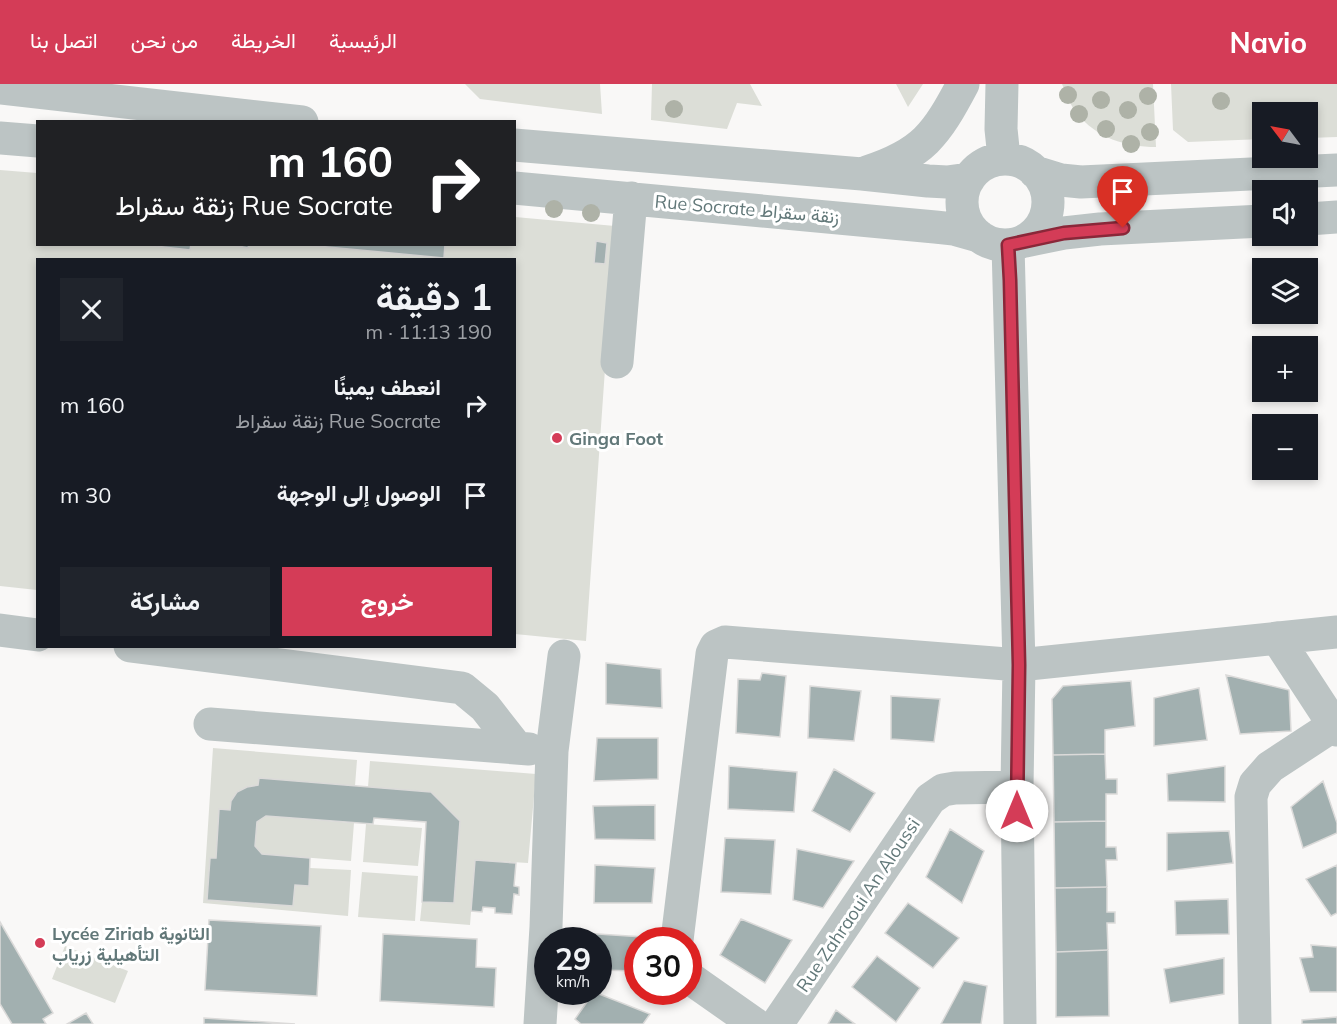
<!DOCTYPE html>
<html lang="ar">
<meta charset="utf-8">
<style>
body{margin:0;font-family:Mulish,Vazirmatn,sans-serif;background:#20242c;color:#f1f3f6;direction:rtl;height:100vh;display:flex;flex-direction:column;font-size:22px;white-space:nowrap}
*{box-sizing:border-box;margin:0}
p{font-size:20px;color:#9ea1a6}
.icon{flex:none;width:33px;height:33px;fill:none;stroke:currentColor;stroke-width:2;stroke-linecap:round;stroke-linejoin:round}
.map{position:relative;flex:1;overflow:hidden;direction:ltr}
.drawer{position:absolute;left:36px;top:174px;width:480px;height:390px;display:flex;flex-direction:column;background:#171b24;border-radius:0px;box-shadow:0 3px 9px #0003;direction:rtl}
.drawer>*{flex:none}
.top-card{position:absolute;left:36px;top:36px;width:480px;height:126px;border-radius:0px;box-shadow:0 3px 9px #0003;direction:rtl;background:#202124;color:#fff;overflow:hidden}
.needle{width:39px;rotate:302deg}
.controls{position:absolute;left:1252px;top:18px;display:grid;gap:12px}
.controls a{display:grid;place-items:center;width:66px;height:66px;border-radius:0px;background:#171b24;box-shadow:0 3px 9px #0003;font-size:30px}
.speed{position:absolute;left:534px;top:843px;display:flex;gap:12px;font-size:30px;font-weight:700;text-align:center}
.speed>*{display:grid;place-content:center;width:78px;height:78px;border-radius:50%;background:#171b24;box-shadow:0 3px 9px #0003;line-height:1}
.speed small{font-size:15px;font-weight:400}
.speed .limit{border:9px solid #d22;background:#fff;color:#111}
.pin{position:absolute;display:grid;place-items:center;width:51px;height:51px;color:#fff;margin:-62px -26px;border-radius:50% 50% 50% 0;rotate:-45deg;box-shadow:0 0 6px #0007}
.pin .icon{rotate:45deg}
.me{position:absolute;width:66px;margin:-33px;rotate:0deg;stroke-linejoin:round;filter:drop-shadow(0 0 4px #0008)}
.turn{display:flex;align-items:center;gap:21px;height:126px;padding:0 24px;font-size:27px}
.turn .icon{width:78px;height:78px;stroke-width:2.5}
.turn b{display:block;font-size:42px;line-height:51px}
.round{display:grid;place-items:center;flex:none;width:63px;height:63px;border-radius:0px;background:#20242c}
.head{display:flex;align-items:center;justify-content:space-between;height:102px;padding:0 24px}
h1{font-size:36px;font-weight:700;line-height:45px}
.primary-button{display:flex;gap:12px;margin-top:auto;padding:12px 24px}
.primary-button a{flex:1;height:69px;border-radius:0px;background:#d43c57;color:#fff;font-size:24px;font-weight:700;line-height:69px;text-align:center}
.primary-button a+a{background:#20242c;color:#f1f3f6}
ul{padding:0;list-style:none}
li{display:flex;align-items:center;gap:18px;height:90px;padding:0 24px}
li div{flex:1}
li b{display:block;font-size:22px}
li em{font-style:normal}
header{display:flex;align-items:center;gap:36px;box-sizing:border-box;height:84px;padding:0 30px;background:#d43c57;color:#fff}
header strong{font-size:28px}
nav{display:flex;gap:33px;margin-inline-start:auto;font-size:21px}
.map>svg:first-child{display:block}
.green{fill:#dcded7}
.building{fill:#a2b0b0;stroke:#dbdad9;stroke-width:1.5}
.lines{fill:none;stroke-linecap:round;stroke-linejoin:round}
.minor{stroke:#bcc4c4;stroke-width:33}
.tree{fill:#aeb2a7}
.route-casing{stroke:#8a2739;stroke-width:15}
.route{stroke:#d43c57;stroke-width:10}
.poi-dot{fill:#d43c57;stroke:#fff;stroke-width:2}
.labels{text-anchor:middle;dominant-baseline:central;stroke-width:6;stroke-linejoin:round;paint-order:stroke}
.street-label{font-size:18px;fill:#627879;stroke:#fff}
.poi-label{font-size:18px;font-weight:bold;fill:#627879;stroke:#fff;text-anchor:start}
</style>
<header>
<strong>Navio</strong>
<nav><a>الرئيسية</a><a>الخريطة</a><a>من نحن</a><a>اتصل بنا</a></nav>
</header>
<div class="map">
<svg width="1337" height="940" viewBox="0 0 1337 940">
<rect width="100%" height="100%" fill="#f9f8f7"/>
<path class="green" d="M465,0h135l2,30 -122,-15z
M652,0h98l12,22 -25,-3 -10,26 -76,-9z
M896,0h27l-15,23z
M1062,0h91l3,63c-30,0 -60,-9 -79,-34 -7,-8 -11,-19 -15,-29z
M1171,0h166v53l-29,1v-26h-45v27l-75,3 -15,-12z
M0,86l37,3 1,71h476l1,-27 100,9 -29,415 -71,-7 -1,-374h-476l-1,330 -37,-4z
M213,664l144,12 -2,26 -96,-8 -1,7c-16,1 -26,8 -28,25l-11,-1 -3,49h-6l-3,42 86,6 2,-21 14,1 1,-18 41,2 -3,46 -145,-13z
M370,677l166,13 -8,89 -53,-3 -5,65 -50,-4 2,-19h32l6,-81 -30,-29 -62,-5z
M266,732l88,7 -3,38 -89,-7 -7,-8 2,-24z
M366,740l56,4 -4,38 -55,-4z
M362,788l56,4 -3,45 -57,-4z
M65,862l63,25 -13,32 -63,-24z"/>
<path class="building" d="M596,157l11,2 -2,21 -11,-1z
M138,160h53l-1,6z
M229,160h20l-1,4z
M296,160h149l-1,14z
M606,579l55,6 1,39 -56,-4z
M762,589l24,3 -6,61 -44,-4 2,-54 22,1z
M1226,591l63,15 2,41 -51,3z
M1131,597l4,45 -30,4v24l-52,1 -1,-56 11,-13z
M810,602l51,5 -7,50 -46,-3z
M1199,604l8,52 -53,6v-48z
M891,612l49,3 -6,43 -43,-3z
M597,654h61v41l-64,2z
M1105,670l1,25h11v15h-11v27l-52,1 -1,-67z
M729,682l68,6 -3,40 -66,-3z
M1225,682v36l-57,-1 -1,-27z
M834,685l41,24 -25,39 -38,-21z
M259,694l172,14 29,29 -6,82 -32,-1 4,-80 -52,-4 -1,6 -107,-8 -9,6 -2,24 7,8 48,4 -1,28 -14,-1 -2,21 -86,-6 3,-42h6l3,-49 11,1 1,-9 6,-9 10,-5 11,-2z
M1323,697l14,42v10l-34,15 -12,-41z
M655,721v35l-60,-1 -2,-33z
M1106,737v26h10l1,13h-11l1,27 -52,1 -1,-66z
M950,745l34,22 -22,52 -36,-26z
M1229,747l4,32 -66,8v-38z
M725,754l50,2 -4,54 -50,-2z
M797,765l57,12 -31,47 -30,-8z
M475,776l41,3 -2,23 5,1v8l-5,-1 -2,20 -17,-1v-5l-12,-1 -1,5 -11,-1z
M595,781l60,3 -3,35h-58z
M1337,781v48l-6,3 -25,-37z
M1107,803v25h8v11h-8l1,27 -52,2 -1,-64z
M1228,815l1,35 -53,1 -1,-34z
M908,819l51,35 -26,30 -48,-35z
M741,835l51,21 -27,43 -45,-28z
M209,836l112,6 -4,70 -112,-6z
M0,838l53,91 -10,6 3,5h-34l-12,-20z
M582,849l62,4v3h-6v31l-40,-1v-30h-16z
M383,850l94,5 -1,28 20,1 -2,39 -114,-6z
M1311,861l26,2v45h-27l-10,-34 13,-1z
M1108,866l1,66 -53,1v-65z
M877,872l43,32 -24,34 -44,-35z
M1224,874v36l-54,9 -6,-34z
M964,897l23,5 -6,38h-40z
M594,908l56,22 -7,10h-62l-6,-5z
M836,926l19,14h-27z
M86,929l7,11h-26z
M1337,933v7h-35v-4z
M204,934l91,6h-91z"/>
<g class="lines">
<path class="minor" d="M1002,0l-1,45 3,29
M0,4l302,34
M0,54l38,3
M514,61l348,29 66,7 19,1 22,-3
M962 118a43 43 0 1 1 86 0a43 43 0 1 1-86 0Z
M867,88c56,-18 69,-37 96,-88
M1035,88l26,8 20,2 256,-12
M514,104l421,39 19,2 25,7
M1308,135l29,-2
M1025,157l39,-8 36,-4 163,-8
M1008,161l11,420 -2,122 3,237
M617,278l14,-164
M0,546l38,5
M1277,554l60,92
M130,562l332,42 23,19 32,41
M210,640l319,25
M677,856l35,-286 4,-8 9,-4 294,23 318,-33
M688,893l67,47
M540,940l6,-97 6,-176 12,-95
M777,940l153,-225 13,-9 12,-2 62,-1
M1255,940l-4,-227 4,-13 15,-17 64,-42"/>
</g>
<g class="tree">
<circle cx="1068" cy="11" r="9"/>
<circle cx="1148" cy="12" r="9"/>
<circle cx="1101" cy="16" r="9"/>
<circle cx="1221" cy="17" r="9"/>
<circle cx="674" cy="25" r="9"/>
<circle cx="1128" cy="26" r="9"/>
<circle cx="1079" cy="30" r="9"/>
<circle cx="1106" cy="45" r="9"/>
<circle cx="1150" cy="48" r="9"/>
<circle cx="1131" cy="60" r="9"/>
<circle cx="554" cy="125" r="9"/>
<circle cx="591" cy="129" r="9"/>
</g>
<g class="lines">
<defs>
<path id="route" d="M1017,727l2,-146 -9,-385 -2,-35 56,-12 59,-5"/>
</defs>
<use href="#route" class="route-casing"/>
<use href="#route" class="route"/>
</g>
<g class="poi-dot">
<circle cx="557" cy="354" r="6"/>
<circle cx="40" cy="859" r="6"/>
</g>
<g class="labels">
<g class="street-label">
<text transform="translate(747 125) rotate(5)">Rue Socrate زنقة سقراط</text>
<text transform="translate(858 821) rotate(-56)">Rue Zahraoui An Aloussi</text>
</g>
<g class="poi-label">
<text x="569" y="354">Ginga Foot</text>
<text x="52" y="849">Lycée Ziriab الثانوية<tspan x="52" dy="21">التأهيلية زرياب</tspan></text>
</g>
</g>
</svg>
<div class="controls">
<a><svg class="needle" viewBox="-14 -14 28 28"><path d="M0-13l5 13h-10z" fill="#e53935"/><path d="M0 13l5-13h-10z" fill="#9ea1a6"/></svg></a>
<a><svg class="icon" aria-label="sound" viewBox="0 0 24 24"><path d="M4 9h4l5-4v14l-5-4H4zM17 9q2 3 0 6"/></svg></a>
<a><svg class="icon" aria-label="layers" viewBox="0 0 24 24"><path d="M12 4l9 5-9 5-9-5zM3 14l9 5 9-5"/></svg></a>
<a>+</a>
<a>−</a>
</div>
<div class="speed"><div>29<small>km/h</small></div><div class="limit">30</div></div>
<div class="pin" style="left:1123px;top:144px;background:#d93025"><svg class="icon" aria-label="arrive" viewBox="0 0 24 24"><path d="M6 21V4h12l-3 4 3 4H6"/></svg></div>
<svg class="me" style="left:1017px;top:727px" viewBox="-20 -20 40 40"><circle r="19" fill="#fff"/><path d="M0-13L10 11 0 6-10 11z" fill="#d43c57"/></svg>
<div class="top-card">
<div class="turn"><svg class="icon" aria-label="right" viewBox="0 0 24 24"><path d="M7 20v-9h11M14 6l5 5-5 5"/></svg><div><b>160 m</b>Rue Socrate زنقة سقراط</div></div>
</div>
<section class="drawer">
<div class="head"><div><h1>1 دقيقة</h1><p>190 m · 11:13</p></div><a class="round"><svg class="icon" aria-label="close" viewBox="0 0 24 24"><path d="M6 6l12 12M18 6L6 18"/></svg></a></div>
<ul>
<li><svg class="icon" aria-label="right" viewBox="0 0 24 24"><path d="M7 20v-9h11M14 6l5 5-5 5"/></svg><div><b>انعطف يمينًا</b><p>Rue Socrate زنقة سقراط</p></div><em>160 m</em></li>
<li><svg class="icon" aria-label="arrive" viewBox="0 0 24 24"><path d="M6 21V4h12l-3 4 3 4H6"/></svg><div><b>الوصول إلى الوجهة</b></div><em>30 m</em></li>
</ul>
<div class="primary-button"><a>خروج</a><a>مشاركة</a></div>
</section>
</div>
